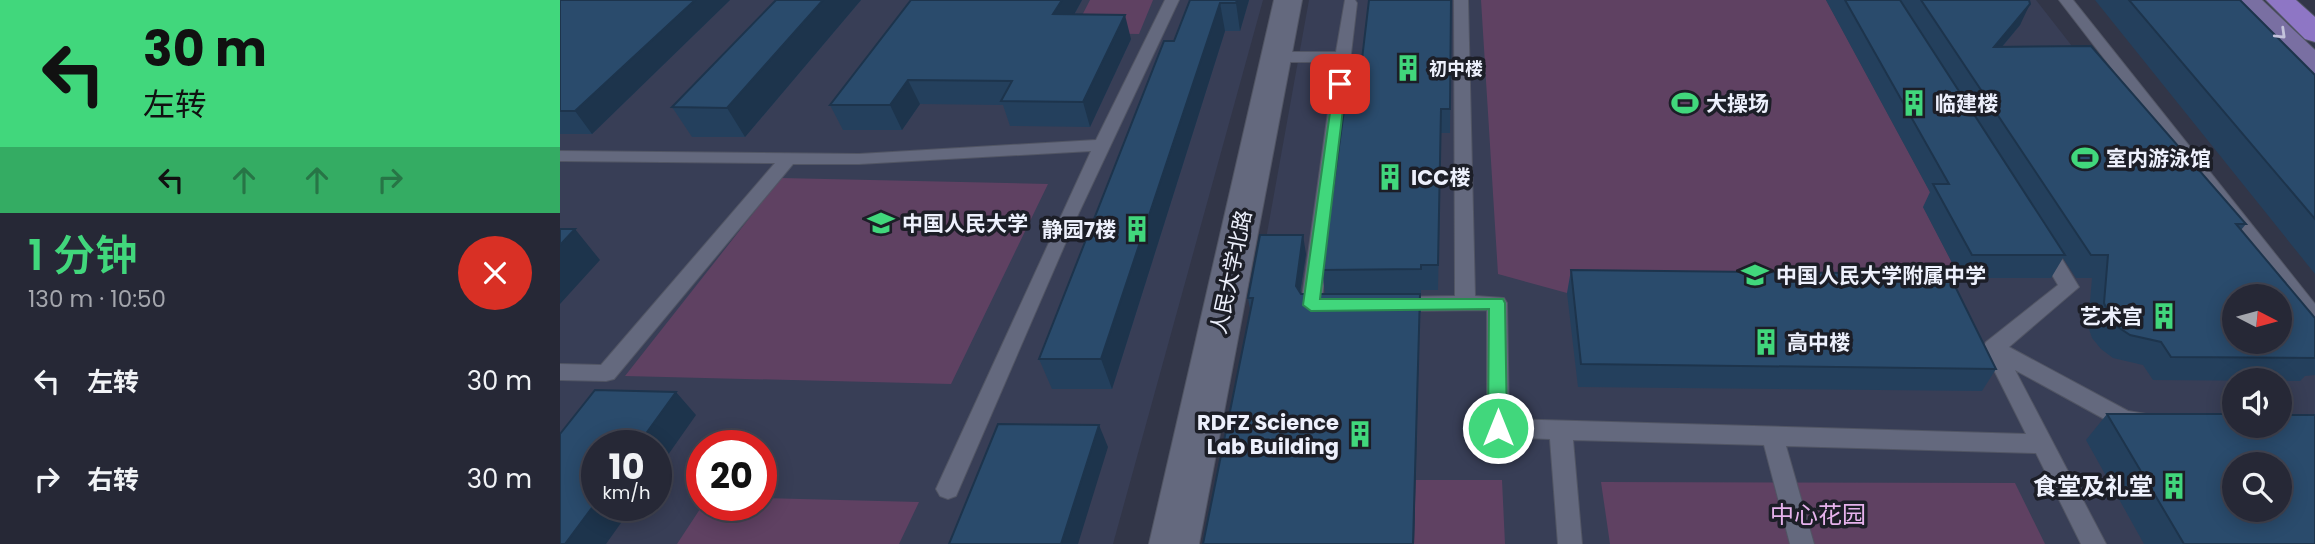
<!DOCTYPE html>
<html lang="zh">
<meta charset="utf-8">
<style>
body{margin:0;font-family:Poppins,"Noto Sans SC",sans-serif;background:#323442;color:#f1f3f6;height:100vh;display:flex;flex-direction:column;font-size:26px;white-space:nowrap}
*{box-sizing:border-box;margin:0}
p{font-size:23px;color:#a4a6ad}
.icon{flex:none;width:38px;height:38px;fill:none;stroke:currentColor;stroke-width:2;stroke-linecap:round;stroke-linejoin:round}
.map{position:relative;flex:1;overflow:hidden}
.panel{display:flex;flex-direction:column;background:#262836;width:560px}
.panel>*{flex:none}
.hud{background:#41d77c;color:#111;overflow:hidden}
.needle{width:46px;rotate:96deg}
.controls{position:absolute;left:1662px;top:284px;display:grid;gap:14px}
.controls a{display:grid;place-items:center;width:70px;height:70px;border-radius:50%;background:#262836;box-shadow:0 4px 18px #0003,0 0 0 2px #424451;font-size:35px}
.speed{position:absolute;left:21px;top:430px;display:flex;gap:14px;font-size:35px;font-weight:700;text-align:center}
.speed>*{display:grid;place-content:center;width:91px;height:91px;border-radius:50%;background:#262836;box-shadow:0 4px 18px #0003,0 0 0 2px #424451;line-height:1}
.speed small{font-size:18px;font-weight:400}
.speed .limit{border:10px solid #d22;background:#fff;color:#111}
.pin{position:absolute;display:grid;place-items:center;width:60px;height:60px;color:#fff;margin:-30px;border-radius:14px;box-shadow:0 4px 10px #0006}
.me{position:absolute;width:77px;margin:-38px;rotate:0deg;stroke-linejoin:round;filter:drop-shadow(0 0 5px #0008)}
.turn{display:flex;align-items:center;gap:24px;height:147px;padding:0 28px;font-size:32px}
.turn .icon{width:91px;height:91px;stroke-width:2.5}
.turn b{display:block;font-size:49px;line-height:60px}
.lanes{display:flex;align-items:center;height:66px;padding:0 28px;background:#0003;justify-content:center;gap:35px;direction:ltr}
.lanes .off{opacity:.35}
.round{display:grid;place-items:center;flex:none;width:74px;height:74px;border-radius:37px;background:#323442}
.head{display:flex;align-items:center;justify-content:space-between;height:119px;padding:0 28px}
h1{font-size:42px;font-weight:600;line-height:52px;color:#41d77c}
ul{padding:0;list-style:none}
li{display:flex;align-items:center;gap:21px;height:98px;padding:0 28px}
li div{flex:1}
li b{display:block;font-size:26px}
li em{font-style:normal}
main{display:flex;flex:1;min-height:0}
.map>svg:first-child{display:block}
.built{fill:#383e56;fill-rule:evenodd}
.green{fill:#5f4162}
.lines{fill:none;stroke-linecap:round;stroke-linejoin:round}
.lane-casing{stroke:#515564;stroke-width:2}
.street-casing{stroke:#515564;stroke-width:2}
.secondary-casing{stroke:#515564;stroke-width:2}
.primary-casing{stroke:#515564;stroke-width:2}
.lane{fill:#64697e;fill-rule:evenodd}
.street{fill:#64697e;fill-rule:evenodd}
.secondary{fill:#796fa2;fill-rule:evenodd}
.primary{fill:#8e76c5;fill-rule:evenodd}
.wall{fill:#24405d}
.shaded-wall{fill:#1d344c}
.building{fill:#2a4b6c;stroke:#1d344c;stroke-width:2;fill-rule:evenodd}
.oneway{stroke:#c4c3dc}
.route{fill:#41d77c;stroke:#2a8c51;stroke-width:2}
.labels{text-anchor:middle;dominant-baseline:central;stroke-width:7;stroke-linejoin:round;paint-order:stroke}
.far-poi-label{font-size:18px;font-weight:bold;fill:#edf0fc;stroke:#1c1e27;text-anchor:start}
.poi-label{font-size:21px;font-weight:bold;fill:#edf0fc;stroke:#1c1e27;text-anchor:start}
.street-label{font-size:21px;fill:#edf0fc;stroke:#1c1e27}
.near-poi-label{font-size:24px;font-weight:bold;fill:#edf0fc;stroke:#1c1e27;text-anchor:end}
.near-park-label{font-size:24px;fill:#e6b2ec;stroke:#1c1e27}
</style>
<main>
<section class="panel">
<div class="hud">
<div class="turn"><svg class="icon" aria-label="left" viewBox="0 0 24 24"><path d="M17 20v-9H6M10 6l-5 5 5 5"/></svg><div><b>30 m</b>左转</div></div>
<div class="lanes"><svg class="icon" aria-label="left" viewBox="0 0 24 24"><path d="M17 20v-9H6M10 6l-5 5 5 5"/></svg><svg class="icon off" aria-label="ahead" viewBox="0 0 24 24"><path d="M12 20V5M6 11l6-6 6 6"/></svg><svg class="icon off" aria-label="ahead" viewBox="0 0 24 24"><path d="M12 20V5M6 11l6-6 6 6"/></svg><svg class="icon off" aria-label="right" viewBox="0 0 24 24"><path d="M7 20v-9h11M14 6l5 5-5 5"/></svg></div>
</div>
<div class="head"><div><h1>1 分钟</h1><p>130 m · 10:50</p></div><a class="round" style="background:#d93025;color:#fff"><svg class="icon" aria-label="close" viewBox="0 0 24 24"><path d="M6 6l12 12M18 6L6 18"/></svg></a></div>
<ul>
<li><svg class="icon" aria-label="left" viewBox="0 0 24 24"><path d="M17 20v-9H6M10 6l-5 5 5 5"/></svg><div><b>左转</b></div><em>30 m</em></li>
<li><svg class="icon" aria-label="right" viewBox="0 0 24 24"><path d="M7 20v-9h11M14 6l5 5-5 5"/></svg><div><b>右转</b></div><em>30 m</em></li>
</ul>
</section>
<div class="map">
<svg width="1755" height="544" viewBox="0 0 1755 544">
<rect width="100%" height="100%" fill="#323648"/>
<path class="built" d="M0,0h703l-150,544h-553zM37,446h59v60h-59zM142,446h59v60h-59z
M749,0h727l231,296h-32v45h45l35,16v187h-1104zM1675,380h45v45h-45zM1675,464h45v45h-45z"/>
<path class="green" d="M530,0h63l-14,34 -66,-1z
M921,0h345l112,207h-15l37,71 -23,19 -370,-4 -69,-19z
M221,178l267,6 -97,200 -326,-8z
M855,480h87l3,64h-91z
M1041,482l414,1 30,61h-435z
M201,498l158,4 -20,42h-222l25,-38h59z"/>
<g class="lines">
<defs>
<path id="lane" d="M605,0h14l-104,221 -119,275 -8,3 -8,-3 -4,-7 155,-338 -232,13h-66l-179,215 -8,2 -46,-1v-16l41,1 174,-202 -215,-2v-10l299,3 237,-14z
M785,0h10l2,3 -35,295 9,2 3,5 -3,5 -7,2 -20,-2 -3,-5 34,-243h-59l-8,-5 8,-5h60z
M894,0h14l7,296 29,2 3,5 2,116 517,15 -43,-86 3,-6 72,-57 -23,-39 2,-5h14l28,46 -70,60 119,64 18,3 3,6 -3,6 -8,3 -21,-3 -102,-56 91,174h-25l-45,-91 -250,-7 28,98h-24l-26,-99 -191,-5 9,104h-24l-8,-105 -52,-2 -8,-3 -3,-6v-118l-91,1 -7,-2 -3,-5 3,-5 7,-2 59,-1z
M1499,0h14l242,304v21l-7,-2z"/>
<path id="street" d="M714,0h28l-103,544h-50z"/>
<path id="secondary" d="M1672,0h30l53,50v26l-11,-3z"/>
<path id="primary" d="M1706,0h30l19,17v25l-10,-3z"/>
</defs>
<use href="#lane" class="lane-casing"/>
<use href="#street" class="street-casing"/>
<use href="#secondary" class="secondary-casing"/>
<use href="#primary" class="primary-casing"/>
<use href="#lane" class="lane"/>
<use href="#street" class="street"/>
<use href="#secondary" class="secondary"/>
<use href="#primary" class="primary"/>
</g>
<path class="wall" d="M0,0h170l-138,134h-32z
M216,0h85l-116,137h-53l-20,-30z
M351,0h171l-8,15 57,24 -41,88 -80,-1 -7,-21 -83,-1 -18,26h-59l-13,-25z
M630,0h59l-9,31h-15l-113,358h-60l-13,-30 135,-318z
M891,0l-1,133h-9l-3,157h-17v4h-22h21l1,19 -171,-4 -2,-11 58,-44 -6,39 25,1 -3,-24z
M1266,0h203l-9,25 -18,22 244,177 -5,6 74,88v57l-10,1 -5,5 -147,-1 -10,-15 -30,-7 -12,-9 -9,-11 -4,-12 4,-48h-16l-13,-20 -12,20h-91l-37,-71 7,-15z
M1535,0h145l75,75v199z
M1011,270l425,99 -14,22 -404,-4 -11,-94z
M1547,414l208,130h-171l-58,-104z"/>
<path class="shaded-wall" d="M135,0h35l-138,134 -17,-23z
M263,0h38l-116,137 -18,-29z
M502,0h20l-21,38 -8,-24z
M677,0h12l-9,31 -4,-28z
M660,3l5,28 -113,358 -11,-30z
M1470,4l-10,21 -36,43 10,-21z
M565,15l6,24 -41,88 -7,-25z
M348,80l12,24 -18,26 -12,-25z
M15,229l25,31 -40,44v-59z
M743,235l3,19 -8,51 -2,-19z
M860,294l-6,250h-1z
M116,392l20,23 -40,57v-26h-19z
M539,425l9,22 -30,97h-17z
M37,501v5h36l-27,38h-41z"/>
<path class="building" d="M0,0h135l-120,111h-15z
M216,0h47l-96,108 -55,-1z
M351,0h151l-9,14 72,1 -42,87 -82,-1 11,-20 -104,-1 -18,25h-60z
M630,0h47l-1,3h-16l-119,356h-62l125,-318h10z
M809,0h82l-1,109h-9l-3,156h-17v4l-99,1 22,-160h12z
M1285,0h55l165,255h-93l-39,-71h16z
M1361,0h108l1,4 -36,43 97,-1 155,178h-10l79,94v40l-144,-1 -10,-15 -31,-7 -12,-8 -9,-12 -5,-12 4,-48h-17zM1675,296h45v45h-45z
M1569,0h111l75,75v144z
M0,229h15l-15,16z
M700,235h43l-7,51 5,8h119l-7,250h-210l50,-246h-5z
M1011,270l378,4 47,95 -415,-5z
M35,390l81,2 -39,54h-40v55l-32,43h-5v-110z
M1547,414h128v11h45v-10h35v129h-131zM1675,464h45v45h-45z
M438,424l101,1 -38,119h-112z"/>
<defs><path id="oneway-chevron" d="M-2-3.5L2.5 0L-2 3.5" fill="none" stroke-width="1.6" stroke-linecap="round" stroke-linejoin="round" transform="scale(1.75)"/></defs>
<use class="oneway" href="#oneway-chevron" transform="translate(1721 34) rotate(44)"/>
<path class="route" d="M780,80l6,4 -26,215h183l2,4 2,125 -3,6 -6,2 -7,-2 -3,-6 1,-119 -178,2 -8,-6 31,-221z"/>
<defs>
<symbol id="building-bare" viewBox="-9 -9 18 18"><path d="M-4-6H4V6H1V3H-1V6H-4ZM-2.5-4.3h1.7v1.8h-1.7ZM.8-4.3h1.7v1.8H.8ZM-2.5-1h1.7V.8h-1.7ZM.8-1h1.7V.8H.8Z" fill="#41d77c" stroke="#1c1e27" stroke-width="2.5" paint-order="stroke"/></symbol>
<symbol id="stadium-bare" viewBox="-9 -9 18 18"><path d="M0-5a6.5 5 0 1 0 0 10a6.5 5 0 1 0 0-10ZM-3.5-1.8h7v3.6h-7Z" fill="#41d77c" stroke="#1c1e27" stroke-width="2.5" paint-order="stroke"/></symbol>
<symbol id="university-bare" viewBox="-9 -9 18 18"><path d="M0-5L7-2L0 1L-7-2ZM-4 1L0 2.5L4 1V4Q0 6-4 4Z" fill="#41d77c" stroke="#1c1e27" stroke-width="2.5" paint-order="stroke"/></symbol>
<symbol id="school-bare" viewBox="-9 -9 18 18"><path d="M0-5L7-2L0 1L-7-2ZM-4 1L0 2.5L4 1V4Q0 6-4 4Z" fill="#41d77c" stroke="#1c1e27" stroke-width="2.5" paint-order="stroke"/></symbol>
</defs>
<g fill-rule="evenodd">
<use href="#building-bare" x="829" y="49" width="38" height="38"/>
<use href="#stadium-bare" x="1106" y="84" width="38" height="38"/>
<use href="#building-bare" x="1335" y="84" width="38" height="38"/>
<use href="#stadium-bare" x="1506" y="139" width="38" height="38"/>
<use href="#building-bare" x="811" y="158" width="38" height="38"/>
<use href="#university-bare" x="302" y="204" width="38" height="38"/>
<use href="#building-bare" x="558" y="210" width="38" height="38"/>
<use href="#school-bare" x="1176" y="256" width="38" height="38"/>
<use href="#building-bare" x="1585" y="297" width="38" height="38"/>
<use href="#building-bare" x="1187" y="323" width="38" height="38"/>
<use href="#building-bare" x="781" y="415" width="38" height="38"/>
<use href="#building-bare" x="1595" y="467" width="38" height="38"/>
</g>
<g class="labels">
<g class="far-poi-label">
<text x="869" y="68">初中楼</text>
</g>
<g class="poi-label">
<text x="1146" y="103">大操场</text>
<text x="1375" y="103">临建楼</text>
<text x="1546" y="158">室内游泳馆</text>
<text x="851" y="177">ICC楼</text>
<text x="342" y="223">中国人民大学</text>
<text x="556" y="229" text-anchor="end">静园7楼</text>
<text x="1216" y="275">中国人民大学附属中学</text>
<text x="1583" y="316" text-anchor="end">艺术宫</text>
<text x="1227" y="342">高中楼</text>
<text x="779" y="422" text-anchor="end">RDFZ Science<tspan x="779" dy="24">Lab Building</tspan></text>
</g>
<g class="street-label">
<text transform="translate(671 272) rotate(-78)">人民大学北路</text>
</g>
<g class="near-poi-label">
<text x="1593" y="486">食堂及礼堂</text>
</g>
<g class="near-park-label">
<text x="1258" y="514">中心花园</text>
</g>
</g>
</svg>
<div class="controls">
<a><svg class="needle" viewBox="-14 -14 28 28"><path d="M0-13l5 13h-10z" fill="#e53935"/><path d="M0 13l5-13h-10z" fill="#a4a6ad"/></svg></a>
<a><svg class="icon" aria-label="sound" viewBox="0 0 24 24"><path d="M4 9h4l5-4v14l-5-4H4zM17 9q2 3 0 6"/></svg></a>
<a><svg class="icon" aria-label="search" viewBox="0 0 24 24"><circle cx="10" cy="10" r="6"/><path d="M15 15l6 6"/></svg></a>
</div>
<div class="speed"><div>10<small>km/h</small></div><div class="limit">20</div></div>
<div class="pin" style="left:780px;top:84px;background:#d93025"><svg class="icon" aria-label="arrive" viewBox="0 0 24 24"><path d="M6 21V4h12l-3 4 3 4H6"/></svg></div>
<svg class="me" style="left:938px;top:428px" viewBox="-20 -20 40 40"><circle r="17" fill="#41d77c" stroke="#fff" stroke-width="3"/><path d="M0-11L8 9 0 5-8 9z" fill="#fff"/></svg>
</div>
</main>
